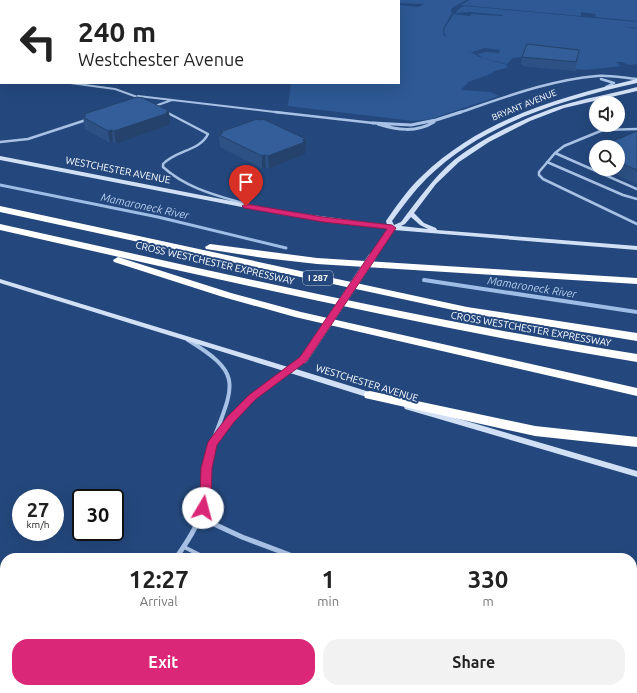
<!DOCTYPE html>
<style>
body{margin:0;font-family:Ubuntu,sans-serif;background:#f2f2f2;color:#222;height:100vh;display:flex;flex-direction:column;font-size:15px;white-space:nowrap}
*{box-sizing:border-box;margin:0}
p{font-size:13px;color:#767676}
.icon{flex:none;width:22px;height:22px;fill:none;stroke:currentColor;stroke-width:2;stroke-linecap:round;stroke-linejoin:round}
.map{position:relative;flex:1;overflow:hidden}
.panel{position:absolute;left:0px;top:553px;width:637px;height:140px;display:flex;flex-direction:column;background:#fff;border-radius:16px 16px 0 0;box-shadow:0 4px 16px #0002}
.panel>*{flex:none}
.banner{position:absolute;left:0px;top:0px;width:400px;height:84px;box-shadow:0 4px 16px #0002;background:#fff;color:#222;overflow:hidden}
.tools{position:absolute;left:589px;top:96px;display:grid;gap:8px}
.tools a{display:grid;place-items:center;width:36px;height:36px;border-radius:50%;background:#fff;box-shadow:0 4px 16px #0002;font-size:20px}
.speed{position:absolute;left:12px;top:489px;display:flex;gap:8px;font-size:20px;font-weight:700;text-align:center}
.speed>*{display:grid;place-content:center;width:52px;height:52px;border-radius:50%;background:#fff;box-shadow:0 4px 16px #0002;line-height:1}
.speed small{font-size:10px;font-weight:400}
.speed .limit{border:2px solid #111;border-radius:6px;background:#fff;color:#111}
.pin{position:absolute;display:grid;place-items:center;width:34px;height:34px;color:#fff;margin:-41px -17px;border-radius:50% 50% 50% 0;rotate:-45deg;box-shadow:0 0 4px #0007}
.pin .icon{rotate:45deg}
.me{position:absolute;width:44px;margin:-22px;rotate:8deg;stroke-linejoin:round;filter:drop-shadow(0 0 3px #0008)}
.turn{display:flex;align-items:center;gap:14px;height:84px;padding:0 12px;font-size:18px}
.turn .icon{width:52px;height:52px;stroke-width:2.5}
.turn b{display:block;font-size:28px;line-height:34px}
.eta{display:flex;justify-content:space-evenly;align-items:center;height:68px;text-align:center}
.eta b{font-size:24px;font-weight:700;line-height:28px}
.action{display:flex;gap:8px;margin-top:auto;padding:8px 12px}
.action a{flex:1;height:46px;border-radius:16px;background:#db2777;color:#fff;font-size:16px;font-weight:700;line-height:46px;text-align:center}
.action a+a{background:#f2f2f2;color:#222}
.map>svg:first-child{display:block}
.green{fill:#2e5994}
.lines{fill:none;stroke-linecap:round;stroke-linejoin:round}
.stream-far1{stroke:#9dbde6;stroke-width:3}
.stream{stroke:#9dbde6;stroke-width:4}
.lane-far2{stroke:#a8c2e5;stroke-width:2}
.lane-far1{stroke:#a8c2e5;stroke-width:2.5}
.lane{stroke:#a8c2e5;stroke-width:4}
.street-far3{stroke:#a8c2e5;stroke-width:2.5}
.street-far2{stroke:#a8c2e5;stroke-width:3}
.street-far1{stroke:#a8c2e5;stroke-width:4}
.street{stroke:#a8c2e5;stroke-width:5}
.secondary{fill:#d2e0f5;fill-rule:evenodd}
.highway{fill:#fff;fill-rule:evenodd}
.secondary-bridge-far1{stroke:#d2e0f5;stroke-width:6}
.secondary-bridge{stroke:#d2e0f5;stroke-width:8}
.wall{fill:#2d5184}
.shaded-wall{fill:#24426b}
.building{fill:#345e99;stroke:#24426b}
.route{fill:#db2777;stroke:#8e194d}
.labels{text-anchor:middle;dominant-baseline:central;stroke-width:4;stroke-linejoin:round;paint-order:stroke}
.far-street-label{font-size:9px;fill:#fff;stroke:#24487d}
.shield{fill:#24487d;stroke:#bdc8d8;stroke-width:1}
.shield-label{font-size:9px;font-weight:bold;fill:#fff}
.street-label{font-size:10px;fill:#fff;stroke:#24487d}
.water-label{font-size:11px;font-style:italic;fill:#b4cced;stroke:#24487d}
</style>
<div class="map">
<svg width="637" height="693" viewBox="0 0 637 693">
<rect width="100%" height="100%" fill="#24487d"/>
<path class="green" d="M378,0h88l-14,8 -1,4 1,1 -9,16v6l36,22 28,8 -1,2h3l-17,5 1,1 -25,9 -7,8 29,2 9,4 -68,23 -18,2 -125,-15 3,-23h108v-78l19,2 6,-3 -25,-1v-2z
M469,0h168v21l-42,-4 1,-3 -15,-2v4l-120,-11z
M464,6l173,16v6l-17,-2 17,3v35l-8,1 -7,-3h-6l5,4 -35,4 -10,-1v2l-53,-5 3,-8 -2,-1 -11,1 -6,6 -24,-6 -6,-4 10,-2 12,1 1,-3 -16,-2 -12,4c-7,-3 -28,-13 -28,-21 1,-5 7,-12 10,-17l16,2 1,-2 31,2 1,-1 -32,-3 -16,1 5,-5z
M632,632l5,3v31l-5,-2z"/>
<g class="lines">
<path class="stream-far1" d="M0,185l158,32 128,31"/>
<path class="stream" d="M424,280l213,32"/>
<path class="lane-far2" d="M70,83l45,6 25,9
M138,96l145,17
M155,106l17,-6
M166,112l1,1"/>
<path class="lane-far1" d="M166,112l42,22c-8,17 -32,16 -45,30v3c24,22 56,29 86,38
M275,112l98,11
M637,129l-34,1 -39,16 -9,7 -16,19v3l4,4 94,45
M0,142l28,-3 58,-19
M555,153l82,36
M547,162l76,33 14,4"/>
<path class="lane" d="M184,547l22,11
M251,688l9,5
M350,688l10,5
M433,688l9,5"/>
<path class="street-far3" d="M133,1l3,-1
M601,79l13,4 -8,4
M458,113c45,-15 91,-33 139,-37 13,-1 27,2 40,3"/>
<path class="street-far2" d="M373,123l38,2 25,-5 25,-8
M378,124c19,6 38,9 56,-2"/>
<path class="street-far1" d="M188,340c54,33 47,43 26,98
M211,448c12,-34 49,-57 77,-77"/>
<path class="street" d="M201,518l41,19 56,21
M176,558c14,-20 27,-40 30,-65 1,-15 -1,-31 5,-46
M632,623l5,2
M84,693l4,-5"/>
<path class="secondary" d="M637,79v4c-76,17 -153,40 -210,95 -13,13 -24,28 -35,43l2,4 7,-3c16,-21 32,-44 53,-62 28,-22 72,-43 106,-54 25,-8 52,-12 77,-19v4l-73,17 -34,13 -41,21 -30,20 -23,22 -22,29 10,10 12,5 1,2 200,16v4l-243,-20 -13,18 -2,1 -3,-2 12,-18 -105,-14 -283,-55v-4l283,55 104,14 -1,-4c11,-16 22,-32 36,-45 59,-57 138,-79 215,-97zM411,217l9,8 8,4 -27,-3 4,-2z
M0,279l288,88 13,-10h6l1,2 -1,2 -11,8 80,25 1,2 -4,3 -83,-26h-5l-1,-2 -284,-88z
M408,404l229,67v6l-232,-68 -1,-2z"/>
<path class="highway" d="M0,206l467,101 170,26v8l-170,-28 -467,-101z
M0,224c212,47 423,96 637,130v8c-214,-35 -425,-84 -637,-132z
M210,244l107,14 320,20v6l-320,-20 -53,-6 -58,-9 -1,-2z
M118,257l113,36 70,19 336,76v8l-342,-79 -72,-20 -109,-35 -1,-2z
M370,391l165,35 102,11v10l-102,-11 -170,-38 -1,-3 1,-3z"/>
<path class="secondary-bridge-far1" d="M371,258l8,-11"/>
<path class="secondary-bridge" d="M304,359l68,-102"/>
</g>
<path class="wall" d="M522,57l56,1 -3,13 -54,-6z
M84,114l86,9h-1v2l-53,19 -3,-2 -3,1 -25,-14 -2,-12 1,-1z
M637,131v53l-34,-15h15v-22z
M220,132l86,7 -1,15 -36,15 -3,-1 -4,1 -42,-22 -1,-12 1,-1z
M596,148v18l-7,-3 2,-13z"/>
<path class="shaded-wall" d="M169,111l1,12h-1v2l-53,19 -2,-13z
M112,130l1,12 -3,1 -2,-12z
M306,139l-1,15 -36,15 -1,-13z
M265,155l1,13 -4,1v-13z"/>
<path class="building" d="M0,0h40l1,1 2,-1h88l1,1h-131v43h-1z
M215,0h13v1h-14z
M270,0h15l-1,1h-15z
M527,44l52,6 -3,12 -54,-5z
M137,97l6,1 26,13 -3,1 2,1 -54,18 -2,-1 -4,1 -25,-14 3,-1 -2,-2z
M257,119l3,1 3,-1 43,20 -4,1 3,2 -37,14 -3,-1 -3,1 -43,-21 4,-2 -3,-1z
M637,131v39l-19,-8v-15h-19z
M596,148v4l-5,-2z"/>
<path class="route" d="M246,204l77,13 69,8 4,3 -89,133 -51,38 -22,23 -17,23 -5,23 -1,30 -4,13 -4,1 -4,-1 -2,-3 3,-10 1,-30 7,-26 19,-25 22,-22 51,-38 87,-128 -64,-7 -79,-14 -2,-2z"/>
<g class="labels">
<g class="far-street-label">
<text transform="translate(524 105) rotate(-22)">BRYANT AVENUE</text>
</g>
<rect class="shield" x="303" y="271" width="30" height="14" rx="3"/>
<g class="shield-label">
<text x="318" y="278">I 287</text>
</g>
<g class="street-label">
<text transform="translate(118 170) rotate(11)">WESTCHESTER AVENUE</text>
<text transform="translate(215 263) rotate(13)">CROSS WESTCHESTER EXPRESSWAY</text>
<text transform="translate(531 329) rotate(10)">CROSS WESTCHESTER EXPRESSWAY</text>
<text transform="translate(367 383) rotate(17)">WESTCHESTER AVENUE</text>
</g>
<g class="water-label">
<text transform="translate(145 206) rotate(12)">Mamaroneck River</text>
<text transform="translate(532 287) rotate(9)">Mamaroneck River</text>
</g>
</g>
</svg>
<div class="tools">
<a><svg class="icon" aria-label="sound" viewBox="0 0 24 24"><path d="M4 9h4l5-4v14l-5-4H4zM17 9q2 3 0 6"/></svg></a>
<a><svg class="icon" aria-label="search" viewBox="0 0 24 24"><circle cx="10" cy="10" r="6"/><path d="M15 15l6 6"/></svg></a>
</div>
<div class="speed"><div>27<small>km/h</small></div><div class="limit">30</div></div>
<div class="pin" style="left:246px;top:206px;background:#d93025"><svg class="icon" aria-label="arrive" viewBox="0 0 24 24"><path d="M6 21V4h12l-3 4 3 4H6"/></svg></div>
<svg class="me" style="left:203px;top:508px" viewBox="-20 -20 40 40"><circle r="19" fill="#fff"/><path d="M0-13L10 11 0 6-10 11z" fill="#db2777"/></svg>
<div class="banner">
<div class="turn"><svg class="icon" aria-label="left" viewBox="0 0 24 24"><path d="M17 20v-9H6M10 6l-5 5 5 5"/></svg><div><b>240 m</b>Westchester Avenue</div></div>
</div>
<section class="panel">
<div class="eta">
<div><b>12:27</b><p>Arrival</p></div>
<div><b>1</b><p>min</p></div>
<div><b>330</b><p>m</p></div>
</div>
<div class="action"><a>Exit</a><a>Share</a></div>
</section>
</div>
